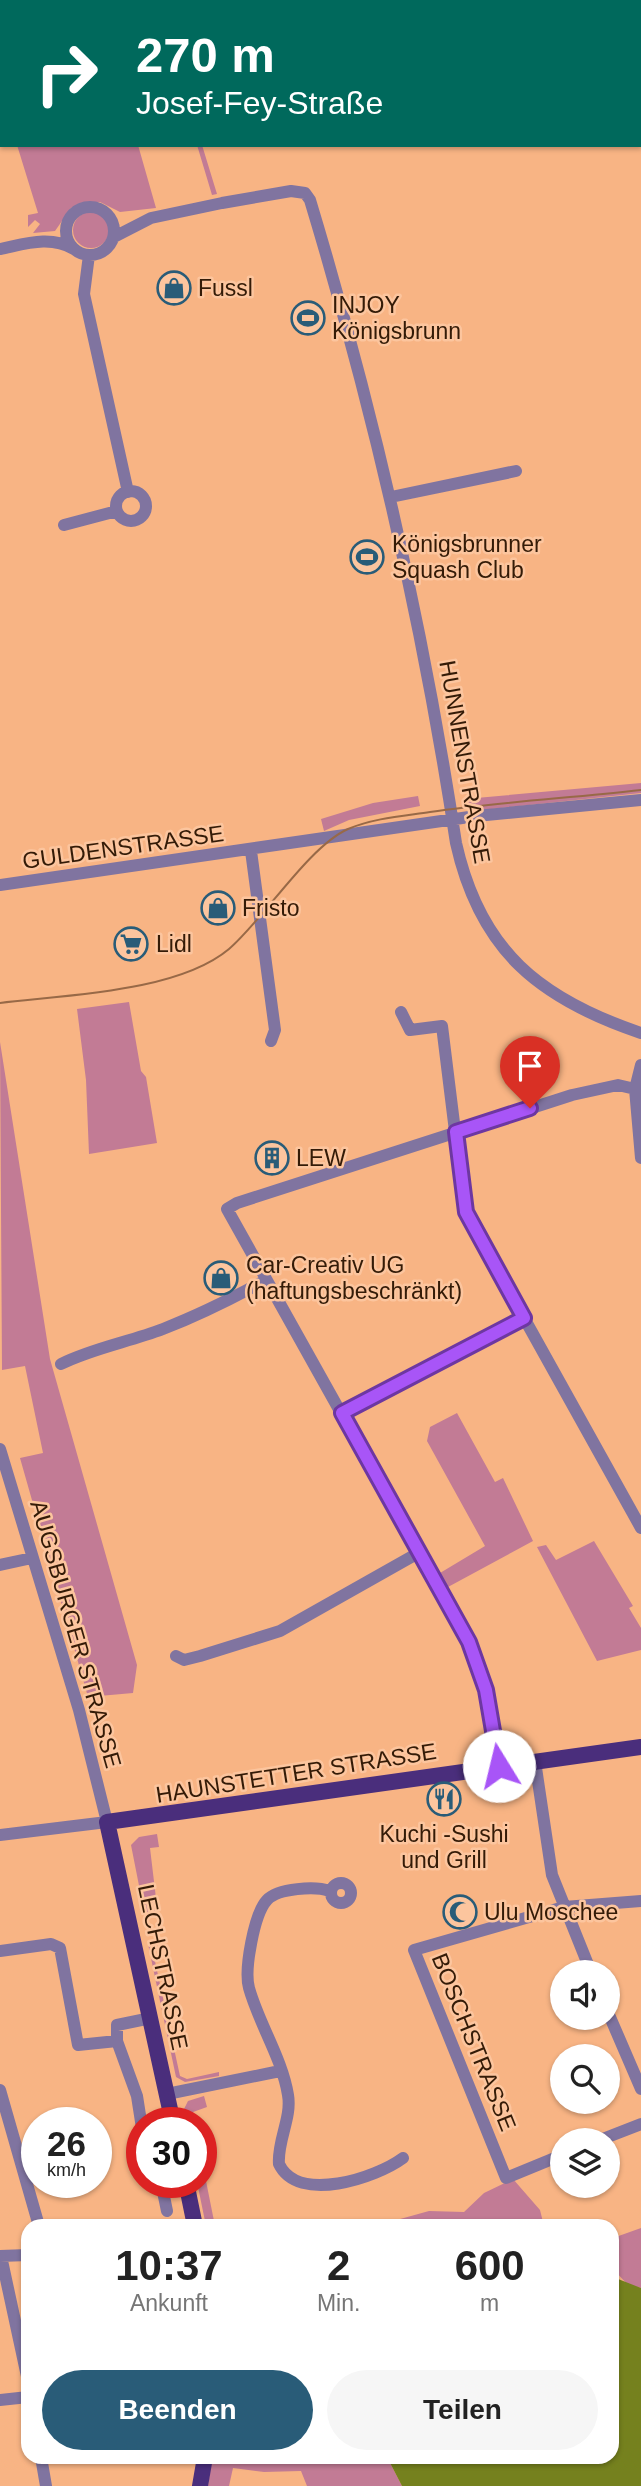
<!DOCTYPE html>
<html lang="de">
<meta charset="utf-8">
<style>
body{margin:0;font-family:Helvetica,sans-serif;background:#f6f6f6;color:#222;height:100vh;display:flex;flex-direction:column;font-size:26px;white-space:nowrap}
*{box-sizing:border-box;margin:0}
p{font-size:23px;color:#767676}
.icon{flex:none;width:38px;height:38px;fill:none;stroke:currentColor;stroke-width:2;stroke-linecap:round;stroke-linejoin:round}
.map{position:relative;flex:1;overflow:hidden}
.sheet{position:absolute;left:21px;top:2219px;width:598px;height:245px;display:flex;flex-direction:column;background:#fff;border-radius:21px;box-shadow:0 2px 5px #0004}
.sheet>*{flex:none}
.banner{position:absolute;left:0px;top:0px;width:642px;height:147px;box-shadow:0 2px 5px #0004;background:#00695c;color:#fff;overflow:hidden}
.tools{position:absolute;left:550px;top:1960px;display:grid;gap:14px}
.tools a{display:grid;place-items:center;width:70px;height:70px;border-radius:50%;background:#fff;box-shadow:0 2px 5px #0004;font-size:35px}
.speed{position:absolute;left:21px;top:2107px;display:flex;gap:14px;font-size:35px;font-weight:700;text-align:center}
.speed>*{display:grid;place-content:center;width:91px;height:91px;border-radius:50%;background:#fff;box-shadow:0 2px 5px #0004;line-height:1}
.speed small{font-size:18px;font-weight:400}
.speed .limit{border:10px solid #d22;background:#fff;color:#111}
.pin{position:absolute;display:grid;place-items:center;width:60px;height:60px;color:#fff;margin:-72px -30px;border-radius:50% 50% 50% 0;rotate:-45deg;box-shadow:0 0 7px #0007}
.pin .icon{rotate:45deg}
.me{position:absolute;width:77px;margin:-38px;rotate:351deg;stroke-linejoin:round;filter:drop-shadow(0 0 5px #0008)}
.turn{display:flex;align-items:center;gap:24px;height:147px;padding:0 21px;font-size:32px}
.turn .icon{width:91px;height:91px;stroke-width:2.5}
.turn b{display:block;font-size:49px;line-height:60px}
.eta{display:flex;justify-content:space-evenly;align-items:center;height:119px;text-align:center}
.eta b{font-size:42px;font-weight:700;line-height:49px}
.action{display:flex;gap:14px;margin-top:auto;padding:14px 21px}
.action a{flex:1;height:80px;border-radius:42px;background:#295c78;color:#fff;font-size:28px;font-weight:700;line-height:80px;text-align:center}
.action a+a{background:#f6f6f6;color:#222}
.map>svg:first-child{display:block}
.green{fill:#c27b95}
.water{fill:#75811e}
.lines{fill:none;stroke-linecap:round;stroke-linejoin:round}
.minor{stroke:#8074a0;stroke-width:12}
.major{stroke:#4a2e7c;stroke-width:16}
.tram{stroke:#986947;stroke-width:2}
.route-casing{stroke:#6d37a1;stroke-width:18}
.route{stroke:#a855f7;stroke-width:12}
.labels{text-anchor:middle;dominant-baseline:central;stroke-width:5;stroke-linejoin:round;paint-order:stroke}
.poi-label{font-size:23px;fill:#341b07;stroke:#fcc59e;text-anchor:start}
.street-label{font-size:23px;fill:#341b07;stroke:#fcc59e}
</style>
<div class="map">
<svg width="641" height="2486" viewBox="0 0 641 2486">
<rect width="100%" height="100%" fill="#f8b484"/>
<path class="green" d="M17,145h121l18,63 -36,4 -20,-10 -20,1 -9,5 -16,23 -22,2 7,-9 -5,-4 -7,7v-12l10,-2z
M197,145h5l15,49 -5,1z
M73 230a18 18 0 1 1 36 0a18 18 0 1 1-36 0Z
M641,783v10l-168,18 -5,-4 -3,-8z
M418,796l2,10 -71,14 -25,11 -3,-12 52,-16z
M129,1002l12,69 5,6 11,66 -68,11 -3,-74 -9,-71z
M0,1042l50,317 87,306 -4,28 -45,4 -68,-239 23,-5 -18,-87 -23,4z
M457,1413l38,69 8,-4 30,63 -85,46 -8,-14 45,-27 -58,-105 3,-14z
M594,1541l39,65 -4,2 12,20v22l-44,11 -60,-114 9,-2 10,15z
M157,1834l2,13 -9,1 8,67 -13,1 -14,-71 8,-8z
M151,1943l29,133 7,3 32,-7v4l-34,6 -9,-5 -28,-133z
M204,2096l3,11 -14,5 2,11h-10l-2,-12 5,-10z
M201,2156l14,70h-9l-9,-44h4z
M513,2179l27,31 4,16h-169l54,-15 35,1 20,-19z
M641,2228v60l-13,-3 -15,-16v-31z
M212,2457h175l15,29h-95l-6,-15 -37,1 -31,-4 -4,18h-21z"/>
<path class="water" d="M613,2277l28,11v198h-239l-15,-29h225z"/>
<g class="lines">
<path class="minor" d="M66 231a24 24 0 1 1 48 0a24 24 0 1 1-48 0Z
M114,237l37,-19 71,-15 69,-12 14,2 5,7c64,212 113,425 146,643 24,108 84,156 185,190
M0,249c25,-5 50,-14 74,0
M89,255l-5,39 44,198
M116 506a15 15 0 1 1 30 0a15 15 0 1 1-30 0Z
M391,497l125,-26
M64,525l53,-14
M251,851l24,179 -4,11
M0,885l476,-69 165,-16
M401,1012l9,18 32,-4 23,186 176,316
M641,1065l-6,24 6,69
M61,1364c32,-16 68,-22 102,-35 36,-14 70,-31 103,-49
M342,1414l182,-96
M0,1449l79,261 28,112 -107,13
M0,1565l32,-7
M176,1656l8,4 16,-4 80,-25 140,-79
M535,1761l17,114 39,97
M499,1766l-13,-76 -17,-48 -242,-433 10,-6 335,-108 46,-10 17,4
M331 1893a10 10 0 1 1 20 0a10 10 0 1 1-20 0Z
M329,1891c-13,-5 -51,-3 -62,9 -13,14 -23,70 -18,88 10,36 33,70 39,107 4,23 -11,46 -9,69 19,40 97,14 124,-6
M0,1951l51,-7 9,4 18,97 39,-4v-16l34,-7
M607,2010l34,79
M117,2041l20,55 5,32
M0,2090l39,136
M167,2094l113,-23
M600,2140l41,-16
M562,2155l-56,23 -92,-228 150,-43 77,-6
M161,2182l6,29
M0,2256l28,-1
M1,2256l27,125
M0,2400l28,-3
M41,2457l5,29"/>
<path class="major" d="M173,2123l-66,-301 534,-75
M186,2182l9,44
M200,2486l5,-29"/>
<path class="tram" d="M0,1003c66,-8 178,-11 229,-54 35,-30 79,-102 119,-120 26,-11 55,-13 82,-17 70,-10 141,-14 211,-22"/>
</g>
<g class="lines">
<defs>
<path id="route" d="M499,1766l-13,-76 -17,-48 -127,-229 182,-95 -58,-106 -10,-80 74,-24"/>
</defs>
<use href="#route" class="route-casing"/>
<use href="#route" class="route"/>
</g>
<defs>
<symbol id="shop-ring" viewBox="-11 -11 22 22"><circle r="9.5" fill="#fcc59e" stroke="#295c78" stroke-width="1.5"/><path d="M-5-2.5h2.3a2.7 3.5 0 0 1 5.4 0H5L5.5 6h-11ZM-1.5-2.5h3a1.5 2.3 0 0 0-3 0Z" fill="#295c78"/></symbol>
<symbol id="stadium-ring" viewBox="-11 -11 22 22"><circle r="9.5" fill="#fcc59e" stroke="#295c78" stroke-width="1.5"/><path d="M0-5a6.5 5 0 1 0 0 10a6.5 5 0 1 0 0-10ZM-3.5-1.8h7v3.6h-7Z" fill="#295c78"/></symbol>
<symbol id="supermarket-ring" viewBox="-11 -11 22 22"><circle r="9.5" fill="#fcc59e" stroke="#295c78" stroke-width="1.5"/><path d="M-6-5.5h2.5l.6 2H6L4.5 2H-2.5L-4.4-4H-6ZM-1.5 3.2a1.3 1.3 0 1 0 .1 0ZM3 3.2a1.3 1.3 0 1 0 .1 0Z" fill="#295c78"/></symbol>
<symbol id="building-ring" viewBox="-11 -11 22 22"><circle r="9.5" fill="#fcc59e" stroke="#295c78" stroke-width="1.5"/><path d="M-4-6H4V6H1V3H-1V6H-4ZM-2.5-4.3h1.7v1.8h-1.7ZM.8-4.3h1.7v1.8H.8ZM-2.5-1h1.7V.8h-1.7ZM.8-1h1.7V.8H.8Z" fill="#295c78"/></symbol>
<symbol id="restaurant-ring" viewBox="-11 -11 22 22"><circle r="9.5" fill="#fcc59e" stroke="#295c78" stroke-width="1.5"/><path d="M-5-6h1v4h1v-4h1v4h1v-4h1v5L-1.5 .5V6h-2V.5L-5-1ZM5-6V6H3V1.5H1.5Q1.5-4 5-6Z" fill="#295c78"/></symbol>
<symbol id="mosque-ring" viewBox="-11 -11 22 22"><circle r="9.5" fill="#fcc59e" stroke="#295c78" stroke-width="1.5"/><path d="M3.5-4.9A6 6 0 1 0 3.5 4.9A5 5 0 1 1 3.5-4.9Z" fill="#295c78"/></symbol>
</defs>
<g fill-rule="evenodd">
<use href="#shop-ring" x="155" y="269" width="38" height="38"/>
<use href="#stadium-ring" x="289" y="299" width="38" height="38"/>
<use href="#stadium-ring" x="348" y="538" width="38" height="38"/>
<use href="#shop-ring" x="199" y="889" width="38" height="38"/>
<use href="#supermarket-ring" x="112" y="925" width="38" height="38"/>
<use href="#building-ring" x="253" y="1139" width="38" height="38"/>
<use href="#shop-ring" x="202" y="1259" width="38" height="38"/>
<use href="#restaurant-ring" x="425" y="1780" width="38" height="38"/>
<use href="#mosque-ring" x="441" y="1893" width="38" height="38"/>
</g>
<g class="labels">
<g class="poi-label">
<text x="198" y="288">Fussl</text>
<text x="332" y="305">INJOY<tspan x="332" dy="26">Königsbrunn</tspan></text>
<text x="392" y="544">Königsbrunner<tspan x="392" dy="26">Squash Club</tspan></text>
<text x="242" y="908">Fristo</text>
<text x="156" y="944">Lidl</text>
<text x="296" y="1158">LEW</text>
<text x="246" y="1265">Car-Creativ UG<tspan x="246" dy="26">(haftungsbeschränkt)</tspan></text>
<text x="444" y="1834" text-anchor="middle">Kuchi -Sushi<tspan x="444" dy="26">und Grill</tspan></text>
<text x="484" y="1912">Ulu Moschee</text>
</g>
<g class="street-label">
<text transform="translate(465 762) rotate(80)">HUNNENSTRASSE</text>
<text transform="translate(123 847) rotate(-8)">GULDENSTRASSE</text>
<text transform="translate(76 1634) rotate(74)">AUGSBURGER STRASSE</text>
<text transform="translate(296 1773) rotate(-9)">HAUNSTETTER STRASSE</text>
<text transform="translate(163 1967) rotate(78)">LECHSTRASSE</text>
<text transform="translate(474 2042) rotate(68)">BOSCHSTRASSE</text>
</g>
</g>
</svg>
<div class="tools">
<a><svg class="icon" aria-label="sound" viewBox="0 0 24 24"><path d="M4 9h4l5-4v14l-5-4H4zM17 9q2 3 0 6"/></svg></a>
<a><svg class="icon" aria-label="search" viewBox="0 0 24 24"><circle cx="10" cy="10" r="6"/><path d="M15 15l6 6"/></svg></a>
<a><svg class="icon" aria-label="layers" viewBox="0 0 24 24"><path d="M12 4l9 5-9 5-9-5zM3 14l9 5 9-5"/></svg></a>
</div>
<div class="speed"><div>26<small>km/h</small></div><div class="limit">30</div></div>
<div class="pin" style="left:530px;top:1108px;background:#d93025"><svg class="icon" aria-label="arrive" viewBox="0 0 24 24"><path d="M6 21V4h12l-3 4 3 4H6"/></svg></div>
<svg class="me" style="left:499px;top:1766px" viewBox="-20 -20 40 40"><circle r="19" fill="#fff"/><path d="M0-13L10 11 0 6-10 11z" fill="#a855f7"/></svg>
<div class="banner">
<div class="turn"><svg class="icon" aria-label="right" viewBox="0 0 24 24"><path d="M7 20v-9h11M14 6l5 5-5 5"/></svg><div><b>270 m</b>Josef-Fey-Straße</div></div>
</div>
<section class="sheet">
<div class="eta">
<div><b>10:37</b><p>Ankunft</p></div>
<div><b>2</b><p>Min.</p></div>
<div><b>600</b><p>m</p></div>
</div>
<div class="action"><a>Beenden</a><a>Teilen</a></div>
</section>
</div>
